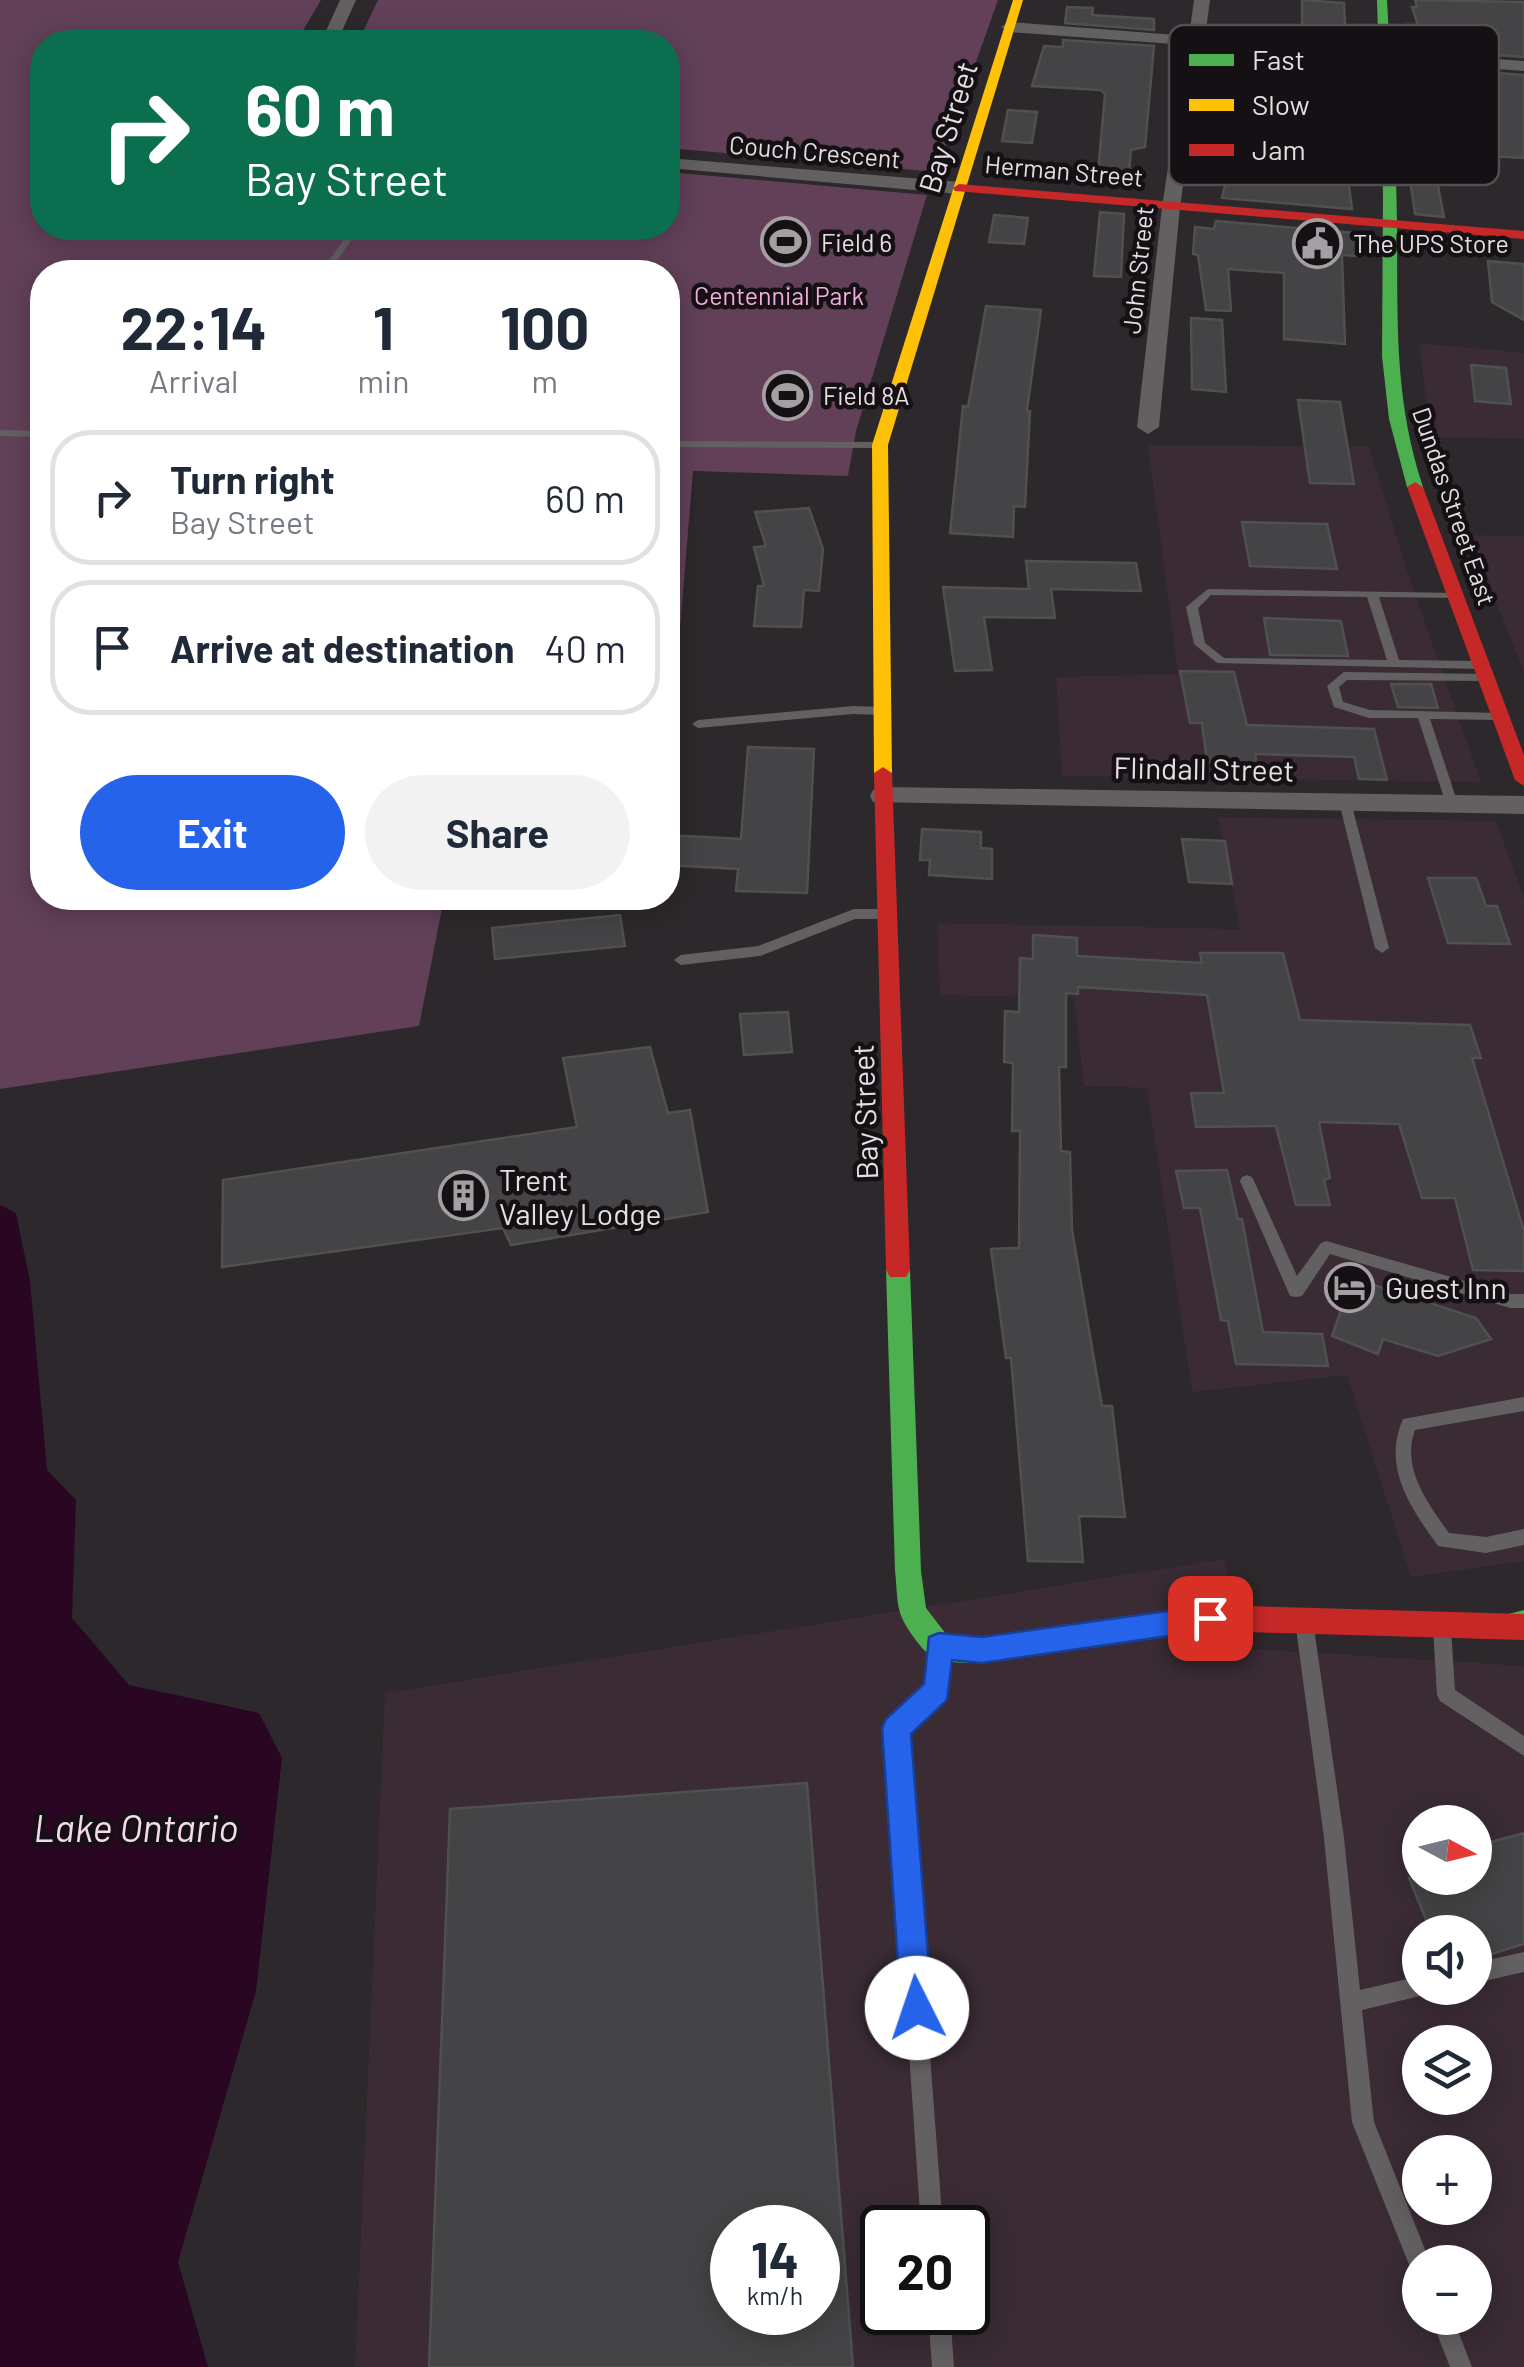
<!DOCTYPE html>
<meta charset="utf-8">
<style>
body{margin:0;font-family:Barlow,sans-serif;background:#f2f2f3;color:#1f2937;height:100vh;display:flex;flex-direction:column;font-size:38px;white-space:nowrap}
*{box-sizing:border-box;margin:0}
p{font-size:32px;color:#747a83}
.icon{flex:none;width:55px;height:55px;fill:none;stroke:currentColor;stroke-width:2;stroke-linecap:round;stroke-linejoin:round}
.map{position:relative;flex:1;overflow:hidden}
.side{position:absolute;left:30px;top:260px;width:650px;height:650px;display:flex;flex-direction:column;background:#fff;border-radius:40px;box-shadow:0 5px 25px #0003}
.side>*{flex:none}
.top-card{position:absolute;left:30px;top:30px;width:650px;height:210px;border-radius:40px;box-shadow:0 5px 25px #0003;background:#0b6e4f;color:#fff;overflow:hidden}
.needle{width:65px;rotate:97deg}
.tools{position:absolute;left:1402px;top:1805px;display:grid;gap:20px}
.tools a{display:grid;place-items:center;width:90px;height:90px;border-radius:50%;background:#fff;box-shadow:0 5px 25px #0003;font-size:50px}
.speed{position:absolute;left:710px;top:2205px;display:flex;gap:20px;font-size:50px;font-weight:700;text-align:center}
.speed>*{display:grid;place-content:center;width:130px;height:130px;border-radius:50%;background:#fff;box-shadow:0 5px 25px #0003;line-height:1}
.speed small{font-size:25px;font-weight:400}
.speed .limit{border:5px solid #111;border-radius:15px;background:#fff;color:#111}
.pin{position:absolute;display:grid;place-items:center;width:85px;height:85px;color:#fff;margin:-42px;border-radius:20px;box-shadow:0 5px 15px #0006}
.me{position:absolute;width:110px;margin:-55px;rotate:356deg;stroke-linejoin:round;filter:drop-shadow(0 0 8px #0008)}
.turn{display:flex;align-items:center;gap:35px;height:210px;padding:0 50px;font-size:45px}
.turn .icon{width:130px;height:130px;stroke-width:2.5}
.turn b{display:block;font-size:70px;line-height:85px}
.eta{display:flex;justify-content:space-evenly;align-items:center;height:170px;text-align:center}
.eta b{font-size:60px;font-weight:700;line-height:70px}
.action{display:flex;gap:20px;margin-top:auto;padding:20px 50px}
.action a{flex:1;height:115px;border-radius:60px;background:#2563eb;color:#fff;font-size:40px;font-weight:700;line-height:115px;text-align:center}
.action a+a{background:#f2f2f3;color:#1f2937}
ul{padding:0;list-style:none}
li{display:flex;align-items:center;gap:30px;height:135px;margin:0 20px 15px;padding:0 30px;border:5px solid #e0e1e3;border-radius:40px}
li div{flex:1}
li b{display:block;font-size:38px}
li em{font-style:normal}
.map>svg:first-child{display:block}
.built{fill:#3a2b35;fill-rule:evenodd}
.green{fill:#614058}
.water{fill:#290722}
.building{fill:#444345;stroke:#4f5050;stroke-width:2.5;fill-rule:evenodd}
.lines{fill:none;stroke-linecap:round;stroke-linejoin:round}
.lane{fill:#636062;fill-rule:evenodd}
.street{fill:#636062;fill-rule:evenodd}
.fast{fill:#4caf50;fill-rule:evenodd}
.slow{fill:#ffc107;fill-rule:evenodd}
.jam{fill:#c62828;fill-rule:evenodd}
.route{fill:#2563eb;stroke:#184099;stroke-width:2.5}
.labels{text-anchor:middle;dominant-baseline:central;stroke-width:9;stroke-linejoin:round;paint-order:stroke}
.far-street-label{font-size:25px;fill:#e5dee3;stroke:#151013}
.far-poi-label{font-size:25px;fill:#e5dee3;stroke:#151013;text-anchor:start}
.far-park-label{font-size:25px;fill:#f3addf;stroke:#151013}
.street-label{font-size:30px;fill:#e5dee3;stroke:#151013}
.poi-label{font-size:30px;fill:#e5dee3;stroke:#151013;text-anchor:start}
.near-water-label{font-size:38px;font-style:italic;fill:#f7d9ee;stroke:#151013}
.key{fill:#151013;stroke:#534e51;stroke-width:2.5}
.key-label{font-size:28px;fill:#e5dee3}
</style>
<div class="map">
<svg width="1524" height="2367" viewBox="0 0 1524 2367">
<rect width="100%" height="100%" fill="#2d282b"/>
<path class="built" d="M1403,21l70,6 16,116 -79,-6z
M1419,343l105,10v86l-90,-2 -6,-20z
M1148,445l221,2 40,130 72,205 -419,-6 -6,-99 122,-3z
M1471,535l53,1v136l-19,-48z
M1218,817l278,4 28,77v663l-113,16 -64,-202 -155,17 -45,-304 -63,-2 -10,-88 -134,-3 -3,-72 303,6z
M1224,1559l15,89 285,18v701h-1169l30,-674zM1420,1822h55v56h-55zM1420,1932h55v56h-55zM1420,2042h55v56h-55zM1420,2152h55v56h-55zM732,2228h86v84h-86zM882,2228h86v84h-86zM1420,2262h55v56h-55z"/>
<path class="green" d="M0,0h321l-25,42h-254v186h626v-56l259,23 -71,236 -8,45 -155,-5 -18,218 -7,1v-418h-626v626h402l-25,128 -419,63z
M378,0h620l-61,172 -269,-24v-106h-310z"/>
<path class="water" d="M0,1205l16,8 14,68 17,189 29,30 -4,118 57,67 130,28 23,45 -26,233 -78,271 30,105h-208z"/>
<path class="building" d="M1302,0l42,3 2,41 -127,-10v-9l83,5z
M1415,0l109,2v55l-98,-7 -14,-43h5z
M1067,7l26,1 -1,7 62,4v11l-89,-7z
M1063,40l91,6 -9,101 -14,3 -3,35 -31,-2 8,-89 -4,-4 -69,-4 12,-40 19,1z
M1218,52l130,10 2,17 -6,-1 7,70 -7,-1 8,62 -130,-11 6,-25 -24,-1z
M1431,68l93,7v83l-72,-4 -10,-69 -5,-1z
M1008,110l29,2 -5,31 -30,-2z
M1410,179l27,2 7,36 -29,-3z
M1100,212l24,2 -3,63 -27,-1z
M994,215l34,3 -4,26 -35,-2z
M1216,221l138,12 2,23 -14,-1 3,89 -61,-5v-66l-56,-4 3,42 -25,-1 -8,-55 -5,-1 2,-27 19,2z
M1488,261l36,3v56l-32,-18z
M986,306l55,4 -14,100 3,1 -5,96 -11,-1 -1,31 -63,-4 13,-127 5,1z
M1191,318l31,2 4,72 -34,-3z
M1471,365l35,3 5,36 -36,-3z
M1298,400l42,2 14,82 -44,-1z
M809,508l14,41 -4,42 -15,-1 -3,37 -47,-1 4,-40h6l-10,-39 12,-1 -11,-34z
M1242,522l85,2 10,45 -87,-3z
M1026,561l110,2 5,28 -90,-2 4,29 -71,-1 8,53 -37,1 -12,-84 86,2z
M1264,618l77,3 7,35 -78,-1z
M1180,671l54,1 13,53 127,4 13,51 -28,-1 -5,-22 -99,-3 3,19 -27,-1 -2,-9 -22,-1 -5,-39h-12z
M1391,684h40l7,24 -40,-1z
M748,747l66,2 -7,144 -71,-2 2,-22 -70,-4v-30l73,4z
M922,829l59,3v16l11,1v30l-63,-4 1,-15h-10z
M1182,839l43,2 7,43 -43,-2z
M1428,878h48l10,28h11l13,38 -62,-1z
M620,915l5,31 -130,13 -3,-31z
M1033,935l44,3v18l125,7 -2,-10h83l17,67 170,5 11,33h-9l52,173v40l-51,-1 -18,-72h-33l-23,-74 -80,-2 11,56 -6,2 6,25h-34l-20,-79 -80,1 -5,-34h33l-17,-98 -129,-8v7l-12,-1v74h-7l2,84 9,1 2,78 30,176h10l13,111 -46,-1 4,46 -55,-1 -17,-203h-5l-15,-109 28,-1 1,-117h-8l1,-68 -9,-1 1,-51 14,1 1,-54 13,1z
M788,1012l4,40 -48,3 -4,-41z
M650,1047l18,66 22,-3 18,102 -197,33 -8,-17 -281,39 1,-87 354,-53 -14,-69z
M1227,1170l11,49h4l21,113 59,2 6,32 -92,-2 -8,-43 -7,-1 -21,-112h-16l-8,-37z
M1352,1278l124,40 15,21 -53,17 -55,-17 -5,15 -46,-18z
M807,1783l46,584h-424l21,-558zM732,2228h86v84h-86z
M1524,1833v111l-49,15v-27h-44l-22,-54h66v-32z"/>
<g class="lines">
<path class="lane" d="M352,228h8l-31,44h-8z
M0,430l42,1v6l-42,-1z
M668,441l212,1 5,3 -5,3 -212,-1z
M1208,589l251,4 2,2 -6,3 -76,-1 20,63 82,1 6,4 -6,4 -264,-6 -23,-19 -8,-37zM1211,595l156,2 20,63 -163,-2 -19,-15 -7,-35z
M1344,672l145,2v6l-4,1 -138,-1 -8,7 4,15 27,8 132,3 2,3 -6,4 -68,-1 28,85 -2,3 -4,1 -6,-4 -28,-86h-49l-35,-11 -7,-21z
M853,706l29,1 6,4 -6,4 -29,-1 -155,14 -6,-4 6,-4z
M1345,798l6,4 38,146 -7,5 -7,-5 -36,-146z
M854,909h29l7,5 -7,5h-28l-95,37 -79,9 -7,-5 7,-5 77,-9z
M1247,1175l5,2 2,4 43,95 24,-33 5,-2 184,53h14v14h-14l-180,-54 -28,42 -6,1 -6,-1 -50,-115 2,-4z
M1524,1397v14l-109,19c-14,38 13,74 34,103l37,4 38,-8v16l-38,8 -48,-7c-28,-39 -56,-79 -35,-127z
M1305,1620l6,2 3,6 30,210 16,152 60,-14v12h10l-3,5 -7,3 -58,14 12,112 56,140h-10v13l-8,-3 -60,-150 -28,-284 -28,-210 3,-6z
M1442,1621l6,2 3,6 4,61 69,46v20l-84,-55 -3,-6 -4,-66 3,-6z
M939,1642l6,3c5,14 4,38 -2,51l-37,37 37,495h-22l-34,-499 2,-6 39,-37 2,-35 3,-6z
M1524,1952v20l-49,11v-20z
M928,2312h22l4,55h-22z
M1431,2318h22l19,49h-22z"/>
<path class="street" d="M340,0h16l-19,42h-16z
M1194,0h16l-5,37 319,24v10l-321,-24 -23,160 -21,220 -11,7 -11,-7 25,-220 25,-162 -178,-13 -8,-5 8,-5 180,14z
M668,158l291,24 9,6 -9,6 -291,-26z
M883,787l641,9v18l-651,-12 -3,-6 3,-6z"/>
<path class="fast" d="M1377,0h10c4,74 9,148 10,222 1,94 -4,174 26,265l-8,5 -8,-5 -18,-68 -7,-63 1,-162z
M898,1260l8,3 4,7 11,301 5,37 20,26 35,3 51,-7 10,4 4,9 -4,9c-23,9 -89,17 -111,4 -10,-7 -24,-27 -29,-38 -6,-13 -5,-32 -7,-47l-9,-301 4,-7z
M1524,1610v26l-18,3 -9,-4 -4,-9 4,-9z"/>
<path class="slow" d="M1013,0h10l-135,445 4,328 -9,6 -9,-6 -2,-328z"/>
<path class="jam" d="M959,184l565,47v8l-569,-48 -2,-3z
M1415,482l8,5 101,268v31l-9,-6 -108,-293z
M883,767l9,6 18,497 -4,7h-16l-4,-7 -12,-497z
M1210,1605l314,9v26l-314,-9 -178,25 -10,-4 -4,-9 4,-9 10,-4z"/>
</g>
<path class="route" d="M1210,1605l10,4 4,9 -4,9 -10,3 -228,33 -30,-3 -5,40 -36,34 21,274 -4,10 -11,5 -11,-5 -5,-10 -19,-280 4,-9 38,-35 5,-47 10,-4 43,4z"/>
<defs>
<symbol id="stadium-ring" viewBox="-11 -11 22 22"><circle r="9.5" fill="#151013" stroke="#a59ea3" stroke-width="1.5"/><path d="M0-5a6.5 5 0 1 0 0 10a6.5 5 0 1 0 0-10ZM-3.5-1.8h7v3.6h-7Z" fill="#a59ea3"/></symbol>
<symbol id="civic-ring" viewBox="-11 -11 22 22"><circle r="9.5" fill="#151013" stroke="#a59ea3" stroke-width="1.5"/><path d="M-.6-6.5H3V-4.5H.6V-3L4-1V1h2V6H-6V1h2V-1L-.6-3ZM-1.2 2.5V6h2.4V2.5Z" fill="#a59ea3"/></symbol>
<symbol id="building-ring" viewBox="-11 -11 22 22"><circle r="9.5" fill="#151013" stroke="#a59ea3" stroke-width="1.5"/><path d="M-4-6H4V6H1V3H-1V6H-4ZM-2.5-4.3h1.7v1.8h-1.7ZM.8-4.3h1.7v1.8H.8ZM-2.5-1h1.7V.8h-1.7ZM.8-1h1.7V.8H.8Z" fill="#a59ea3"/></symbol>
<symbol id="hotel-ring" viewBox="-11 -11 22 22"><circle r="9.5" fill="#151013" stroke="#a59ea3" stroke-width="1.5"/><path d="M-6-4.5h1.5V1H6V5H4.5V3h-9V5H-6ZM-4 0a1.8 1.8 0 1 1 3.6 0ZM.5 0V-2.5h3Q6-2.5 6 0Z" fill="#a59ea3"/></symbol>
</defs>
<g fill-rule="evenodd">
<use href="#stadium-ring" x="758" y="214" width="55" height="55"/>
<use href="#civic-ring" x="1290" y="216" width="55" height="55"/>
<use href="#stadium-ring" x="760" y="368" width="55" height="55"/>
<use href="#building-ring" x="436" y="1168" width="55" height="55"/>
<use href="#hotel-ring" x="1322" y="1260" width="55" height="55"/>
</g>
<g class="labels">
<g class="far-street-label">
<text transform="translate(815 151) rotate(5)">Couch Crescent</text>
<text transform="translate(1064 170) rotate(5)">Herman Street</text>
<text transform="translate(1137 270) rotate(-84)">John Street</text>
<text transform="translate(1455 506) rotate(71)">Dundas Street East</text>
</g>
<g class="far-poi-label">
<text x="821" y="242">Field 6</text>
<text x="1353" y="243">The UPS Store</text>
<text x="823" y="395">Field 8A</text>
</g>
<g class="far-park-label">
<text x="779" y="295">Centennial Park</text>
</g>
<g class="street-label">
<text transform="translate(947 127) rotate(-73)">Bay Street</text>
<text transform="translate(1204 768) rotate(1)">Flindall Street</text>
<text transform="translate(864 1112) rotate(-92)">Bay Street</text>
</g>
<g class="poi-label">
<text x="499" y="1179">Trent<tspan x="499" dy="34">Valley Lodge</tspan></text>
<text x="1385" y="1287">Guest Inn</text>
</g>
<g class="near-water-label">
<text x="136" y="1827">Lake Ontario</text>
</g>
</g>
<rect x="1169" y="25" width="330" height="160" rx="15" class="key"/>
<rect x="1189" y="54" width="45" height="12" fill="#4caf50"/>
<rect x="1189" y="99" width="45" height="12" fill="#ffc107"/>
<rect x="1189" y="144" width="45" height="12" fill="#c62828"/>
<g class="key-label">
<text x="1252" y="70">Fast</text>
<text x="1252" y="115">Slow</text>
<text x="1252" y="160">Jam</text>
</g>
</svg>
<div class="tools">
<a><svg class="needle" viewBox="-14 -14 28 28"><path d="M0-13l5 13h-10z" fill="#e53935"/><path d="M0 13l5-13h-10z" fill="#747a83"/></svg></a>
<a><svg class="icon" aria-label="sound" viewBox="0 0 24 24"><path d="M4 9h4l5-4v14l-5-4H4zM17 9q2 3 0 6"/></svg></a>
<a><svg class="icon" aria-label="layers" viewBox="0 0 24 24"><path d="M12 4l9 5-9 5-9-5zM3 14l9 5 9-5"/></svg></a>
<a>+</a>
<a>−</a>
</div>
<div class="speed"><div>14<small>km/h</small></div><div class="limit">20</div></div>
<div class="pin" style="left:1210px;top:1618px;background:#d93025"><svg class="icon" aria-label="arrive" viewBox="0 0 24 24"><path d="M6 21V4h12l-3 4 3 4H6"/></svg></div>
<svg class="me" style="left:917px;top:2008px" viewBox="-20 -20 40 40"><circle r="19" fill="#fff"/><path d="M0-13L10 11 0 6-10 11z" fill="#2563eb"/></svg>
<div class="top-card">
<div class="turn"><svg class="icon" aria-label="right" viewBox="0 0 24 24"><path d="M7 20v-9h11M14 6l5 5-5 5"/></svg><div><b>60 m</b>Bay Street</div></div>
</div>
<section class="side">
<div class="eta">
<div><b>22:14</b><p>Arrival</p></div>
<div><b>1</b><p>min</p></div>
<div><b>100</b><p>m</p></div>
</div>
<ul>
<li><svg class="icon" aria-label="right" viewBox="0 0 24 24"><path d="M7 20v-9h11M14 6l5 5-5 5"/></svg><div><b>Turn right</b><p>Bay Street</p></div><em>60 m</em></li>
<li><svg class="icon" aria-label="arrive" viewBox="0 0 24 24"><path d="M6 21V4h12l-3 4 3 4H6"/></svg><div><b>Arrive at destination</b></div><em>40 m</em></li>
</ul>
<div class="action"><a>Exit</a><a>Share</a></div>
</section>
</div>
